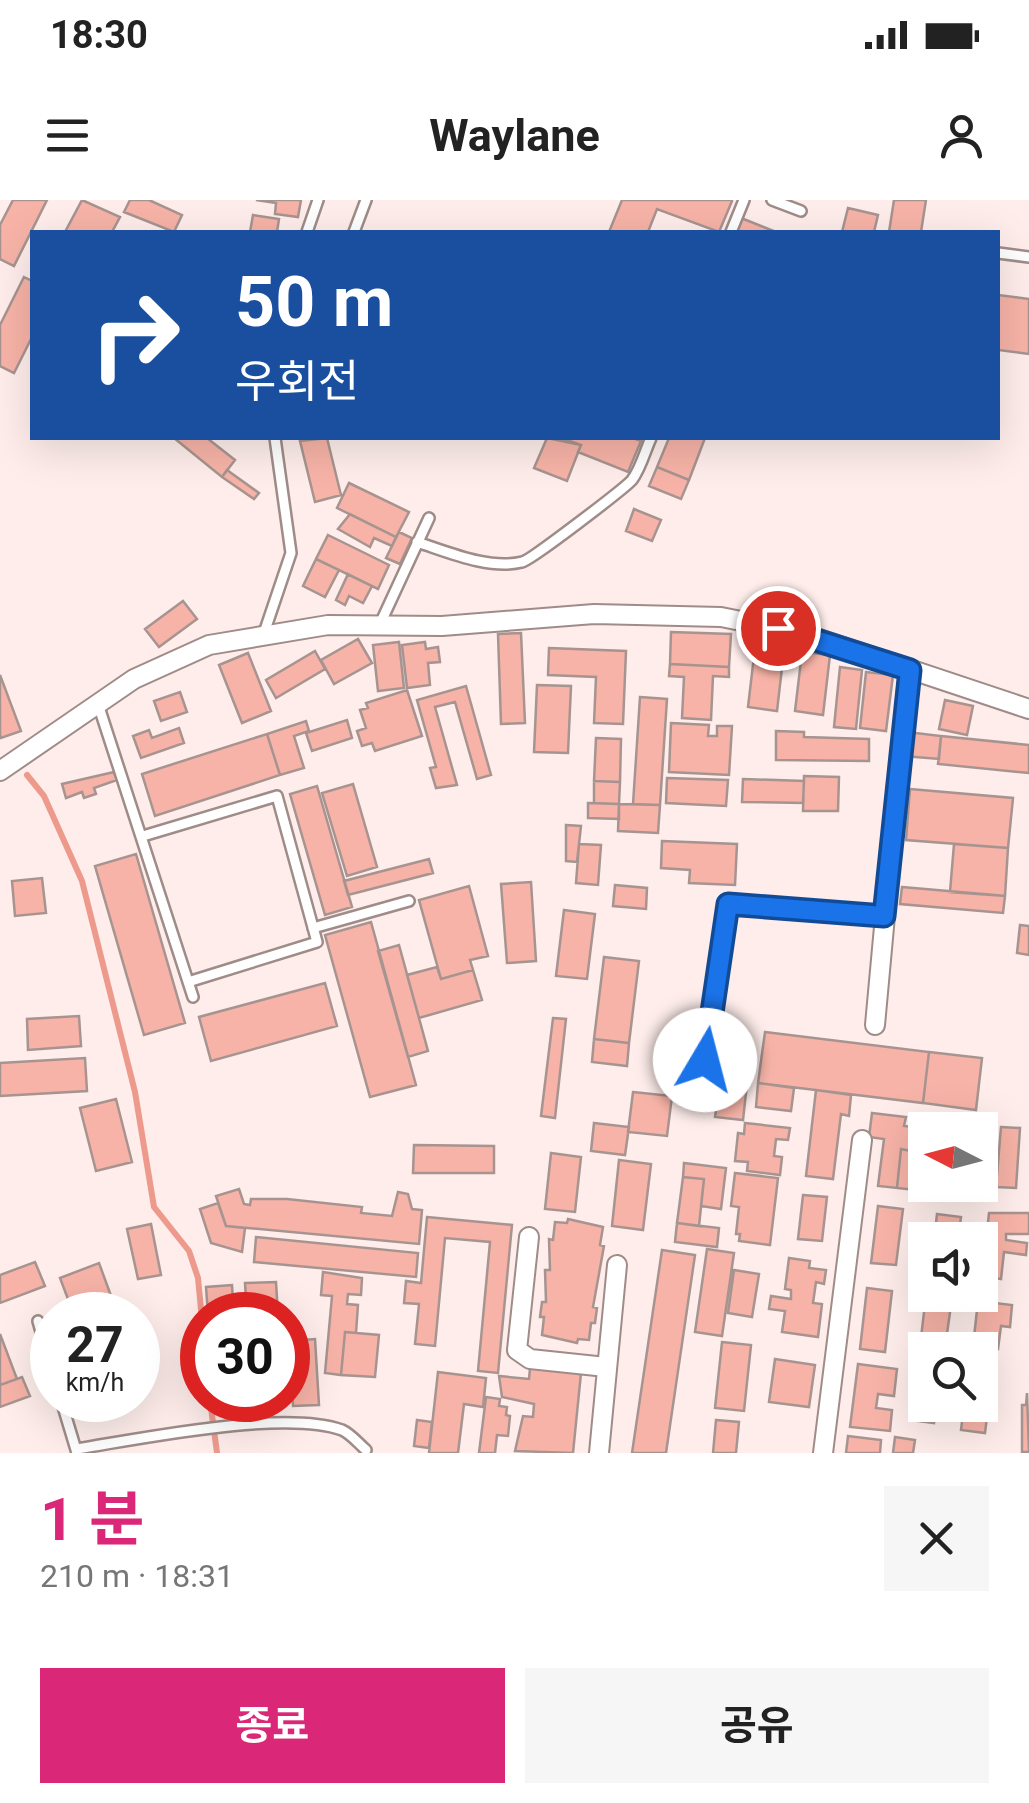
<!DOCTYPE html>
<html lang="ko">
<meta charset="utf-8">
<style>
body{margin:0;font-family:Roboto,"Noto Sans KR",sans-serif;background:#f6f6f6;color:#222;height:100vh;display:flex;flex-direction:column;font-size:38px;white-space:nowrap}
*{box-sizing:border-box;margin:0}
p{font-size:32px;color:#767676}
.icon{flex:none;width:55px;height:55px;fill:none;stroke:currentColor;stroke-width:2;stroke-linecap:round;stroke-linejoin:round}
.map{position:relative;height:1253px;overflow:hidden}
.drawer{display:flex;flex-direction:column;background:#fff;flex:1}
.drawer>*{flex:none}
.banner{position:absolute;left:30px;top:30px;width:970px;height:210px;border-radius:0px;box-shadow:0 10px 40px #0002;background:#1a4fa0;color:#fff;overflow:hidden}
.needle{width:65px;rotate:276deg}
.controls{position:absolute;left:908px;top:912px;display:grid;gap:20px}
.controls a{display:grid;place-items:center;width:90px;height:90px;border-radius:0px;background:#fff;box-shadow:0 10px 40px #0002;font-size:50px}
.speed{position:absolute;left:30px;top:1092px;display:flex;gap:20px;font-size:50px;font-weight:700;text-align:center}
.speed>*{display:grid;place-content:center;width:130px;height:130px;border-radius:50%;background:#fff;box-shadow:0 10px 40px #0002;line-height:1}
.speed small{font-size:25px;font-weight:400}
.speed .limit{border:15px solid #d22;background:#fff;color:#111}
.pin{position:absolute;display:grid;place-items:center;width:85px;height:85px;color:#fff;margin:-42px;border:5px solid #fff;border-radius:50%;box-shadow:0 2px 10px #0007}
.me{position:absolute;width:110px;margin:-55px;rotate:8deg;stroke-linejoin:round;filter:drop-shadow(0 0 8px #0008)}
.turn{display:flex;align-items:center;gap:35px;height:210px;padding:0 40px;font-size:45px}
.turn .icon{width:130px;height:130px;stroke-width:2.5}
.turn b{display:block;font-size:70px;line-height:85px}
.round{display:grid;place-items:center;flex:none;width:105px;height:105px;border-radius:0px;background:#f6f6f6}
.head{display:flex;align-items:center;justify-content:space-between;height:170px;padding:0 40px}
h1{font-size:60px;font-weight:700;line-height:75px;color:#db2777}
.cta{display:flex;gap:20px;margin-top:auto;padding:20px 40px}
.cta a{flex:1;height:115px;border-radius:0px;background:#db2777;color:#fff;font-size:40px;font-weight:700;line-height:115px;text-align:center}
.cta a+a{background:#f6f6f6;color:#222}
.status{display:flex;justify-content:space-between;align-items:center;height:70px;padding:0 50px;background:#fff;direction:ltr}
.status svg{height:28px;fill:currentColor}
header{display:flex;justify-content:space-between;align-items:center;height:130px;padding:0 40px;background:#fff;font-size:45px;font-weight:700}
.map>svg:first-child{display:block}
.lines{fill:none;stroke-linecap:round;stroke-linejoin:round}
.stream{stroke:#ed9a8c;stroke-width:6}
.building{fill:#f7b3a7;stroke:#a79490;stroke-width:2.5}
.lane-casing{stroke:#9f8c88;stroke-width:14}
.street-casing{stroke:#9f8c88;stroke-width:22}
.lane{stroke:#fff;stroke-width:9}
.street{stroke:#fff;stroke-width:18}
.route-casing{stroke:#114b97;stroke-width:25}
.route{stroke:#1a73e8;stroke-width:18}
</style>
<div class="status"><b>18:30</b><svg viewBox="0 0 49 12"><path d="M0 12V9h3v3zM5 12V6h3v6zM10 12V3h3v9zM15 12V0h3v12zM26 1h20v11H26zM47 4h2v5h-2z"/></svg></div>
<header><svg class="icon" aria-label="menu" viewBox="0 0 24 24"><path d="M4 6h16M4 12h16M4 18h16"/></svg>Waylane<svg class="icon" aria-label="person" viewBox="0 0 24 24"><circle cx="12" cy="8" r="4"/><path d="M4 21q1-7 8-7t8 7"/></svg></header>
<div class="map">
<svg width="1029" height="1253" viewBox="0 0 1029 1253">
<rect width="100%" height="100%" fill="#feedea"/>
<g class="lines">
<path class="stream" d="M27,575l17,21 38,85 53,211 19,115 35,44 9,27 4,42
M210,1200l7,53"/>
</g>
<path class="building" d="M13,0h34l-33,66 -14,-7v-34z
M82,0l38,17 -8,15h-47z
M130,0h19l33,15 -8,17 -50,-20z
M256,0h45l-3,17 -23,-3 1,-11z
M622,0h109l1,1 -13,31 -62,-23 -9,23h-39z
M894,0h32l-5,32h-32z
M848,8l30,7 -4,17h-32z
M253,15l26,4 -2,13h-27z
M741,18l35,14h-41z
M24,77l8,4v56l-18,36 -14,-7v-41z
M998,95l31,4v55l-31,-4z
M174,238h33l28,22 -13,17z
M327,238l14,57 -26,7 -15,-61z
M547,238l34,7 -14,36 -33,-13z
M561,238h72l8,3 -13,31 -50,-20 3,-7z
M669,238h36l-16,42 -32,-13z
M657,267l32,13 -8,19 -32,-13z
M227,270l32,23 -5,6 -32,-22z
M349,283l60,29 -13,25 -59,-29z
M634,309l27,11 -9,21 -26,-10z
M350,314l46,23 -4,9 -18,-8 -4,9 -32,-18z
M399,332l13,6 -12,26 -14,-6z
M328,335l61,30 -11,24 -62,-30z
M316,359l23,11 -14,27 -22,-11z
M348,374l24,12 -9,17 -14,-7 -4,9 -9,-5z
M183,401l14,18 -38,28 -14,-18z
M671,432l60,2 -2,33 -59,-3z
M521,433l4,90 -24,1 -3,-90z
M358,439l14,24 -38,21 -13,-24z
M756,439l29,3 -8,69 -29,-4z
M399,442l5,46 -26,3 -5,-46z
M425,442l1,7 12,-2 2,15 -12,1 2,22 -23,3 -5,-43z
M549,448l77,3 -3,73 -29,-1 2,-46 -48,-2z
M315,451l10,18 -49,29 -10,-18z
M802,452l28,3 -7,60 -28,-4z
M248,453l23,58 -29,12 -23,-58z
M670,464l59,3v10l-16,-1 -2,44 -29,-2 2,-41 -15,-1z
M840,467l22,3 -6,59 -22,-2z
M866,472l27,3 -7,56 -26,-3z
M0,475l21,56 -20,7 -1,-3z
M537,485l34,1 -3,67 -34,-1z
M466,486l25,89 -14,4 -22,-77 -20,5 22,78 -21,3 -6,-20 6,-1 -19,-67z
M407,490l15,46 -47,15 -3,-8 -10,3 -5,-15 9,-3 -6,-18 8,-2 -2,-5z
M180,492l7,20 -26,9 -7,-20z
M640,497l27,2 -7,106 -27,-1z
M945,500l28,6 -6,29 -28,-6z
M347,520l5,18 -40,13 -6,-18z
M306,521l3,10 -15,5 10,32 -24,7 -13,-41z
M671,523l38,2 -1,11h9v-10h15l-3,49 -60,-3z
M179,528l5,15 -43,15 -8,-22 16,-6 3,8z
M776,531l28,1v5l65,2v22l-93,-1z
M907,532l34,4 -2,23 -35,-3z
M267,534l13,41 -125,41 -13,-42z
M941,536l88,9v28l-91,-9z
M596,538l25,1 -1,43 -26,-1z
M114,572l3,8 -23,8 2,6 -12,4 -2,-6 -16,6 -4,-14z
M804,576l35,1 -1,34h-35z
M667,578l61,2 -2,26 -60,-3z
M743,579l61,2 -1,22 -61,-1z
M594,581l26,1 -1,22 -25,-1z
M353,584l24,83 -30,9 -25,-83z
M317,586l35,121 -27,8 -35,-121z
M910,589l103,9 -5,50 -102,-8z
M588,603l31,1v15l-31,-1z
M619,604l41,1 -2,28 -40,-2z
M566,625l15,1 -4,36 -11,-1z
M662,641l75,3 -2,41 -46,-2 1,-13 -29,-2z
M579,644l22,1 -3,40 -22,-2z
M954,644l54,4 -3,48 -55,-4z
M136,654l49,169 -41,12 -49,-169z
M429,659l4,14 -85,22 -4,-14z
M42,678l4,35 -31,3 -3,-35z
M531,682l5,79 -29,2 -6,-79z
M615,685l32,3 -1,21 -33,-3z
M469,686l19,70 -18,4 3,10 -32,9 -22,-79z
M902,687l103,9 -2,17 -103,-9z
M564,710l31,4 -8,65 -31,-3z
M371,722l45,163 -46,12 -45,-162z
M1020,725l9,1v29l-12,-2z
M399,745l29,106 -20,6 -30,-106z
M604,757l35,4 -10,82 -35,-4z
M437,767l4,12 32,-9 9,30 -63,18 -12,-43z
M325,783l12,43 -126,35 -12,-44z
M79,816l2,30 -53,4 -1,-31z
M553,818l13,1 -11,99 -14,-2z
M765,832l164,20 -6,51 -165,-20z
M594,839l35,4 -2,23 -35,-4z
M929,852l53,6 -6,52 -53,-7z
M85,858l2,33 -87,5v-33z
M698,879l49,5 -4,36 -28,-3 2,-13 -21,-2z
M758,883l36,5 -3,23 -35,-4z
M816,890l35,5 -2,21 -8,-2 -8,65 -27,-3z
M633,892l39,4 -5,40 -39,-4z
M116,899l16,63 -36,9 -16,-63z
M872,913l34,4 -2,9 10,1 -3,24 -10,-2 -4,39 -19,-2 6,-47 -15,-2z
M594,923l35,4 -4,28 -34,-4z
M745,923l45,5 -2,12 -12,-1 -2,17 8,1 -2,18 -33,-4 1,-9 -13,-1 3,-28 6,1z
M1001,927l19,1 -4,60 -20,-1z
M414,945l80,1v27h-81z
M901,949l10,2 -1,8 15,2v24h9l-1,7 -36,-4z
M551,953l30,4 -6,55 -30,-3z
M619,960l32,4 -8,66 -31,-4z
M684,963l42,5 -5,41 -20,-3 3,-27 -21,-2z
M735,973l43,5 -8,67 -31,-4 1,-7h-4l3,-27 -8,-1z
M683,977l21,2 -5,47 -22,-3z
M944,985h30l-1,13 -30,-3z
M239,989l5,15 6,1 1,-6h36l75,8 -1,6 31,3 6,-24 10,2 4,15 10,1 -3,34 -193,-18 -10,-30z
M803,995l24,2 -5,44 -24,-2z
M218,1003l8,23 19,2 -3,24 -31,-9 -11,-34z
M878,1006l25,3 -7,56 -25,-2z
M989,1013h40v21h-23v6l21,3 -1,12 -22,-3 -3,27 -19,-3z
M937,1014l24,3 -3,23h-24z
M427,1017l85,8 -14,148 -20,-2 12,-129 -45,-4 -10,108 -20,-2 4,-40 -15,-1 2,-22 15,2z
M568,1019l35,8 -3,18 4,1 -11,61 4,1 -2,15h-4l-2,17 -11,-1 -1,4 -35,-8 2,-18h-4l2,-15h4l-1,-32h5l-1,-31 4,1 2,-18 12,1z
M677,1023l42,5 -2,19 -42,-5z
M151,1024l10,51 -23,4 -11,-50z
M256,1037l162,16 -2,24 -162,-15z
M707,1049l27,4 -12,83 -27,-4z
M662,1050l33,5 -29,198h-34z
M789,1058l21,3 -1,7 17,2 -2,14 -8,-2 -3,21 9,1 -4,33 -36,-5 3,-21 -16,-2 2,-13 20,3v-9l-6,-1z
M35,1062l10,24 -45,17v-28z
M99,1063l19,52h-44l-14,-37z
M734,1070l25,4 -7,43 -24,-4z
M323,1072l39,6 -1,17 -13,-1 -1,10 11,1 -2,28 -11,-1 -4,43 -16,-2 7,-77 -11,-1z
M276,1082l2,33h-31l-2,-32z
M232,1085l2,30h-26l-2,-28z
M867,1088l25,3 -7,61 -25,-3z
M926,1095l26,3 -6,43 -25,-3z
M978,1101l34,4 -2,22 -9,-1 -3,23 -25,-3z
M345,1132l34,3 -4,42 -34,-2z
M0,1134l17,45 -17,6z
M315,1139l4,66 -26,1 -3,-65z
M722,1142l29,3 -7,66 -29,-3z
M775,1159l40,6 -6,42 -40,-5z
M858,1164l39,5 -3,27 -16,-2 -2,14 16,2 -2,21 -40,-4z
M530,1168l51,5 -8,80 -58,-2 8,-35 10,1 1,-13 -32,-7 -3,-21 30,3z
M438,1172l48,6 -3,29 -19,-3 -6,49h-29z
M22,1177l8,19 -30,11v-22z
M915,1178l10,1v26h12l-3,18 -24,-3z
M980,1183l11,1 -6,49 -24,-3 3,-25h16z
M1027,1193l2,59h-7v-47h4z
M486,1197l14,2 -1,7 8,1 -1,8 4,1 -2,20 -11,-1 -2,18h-16z
M417,1220l15,2 -3,26 -15,-2z
M716,1220l23,2 -3,31h-23z
M848,1236l33,4 -1,13h-34z
M895,1237l20,3 -2,13h-20z"/>
<g class="lines">
<defs>
<path id="lane" d="M772,0l29,11
M307,32l11,-32
M354,32l12,-32
M731,32l13,-32
M998,53l31,4
M417,342c31,10 72,28 105,20 8,-1 103,-74 110,-82 9,-12 13,-29 19,-42
M380,424l49,-106
M264,433l27,-80 -16,-115
M98,504l95,293
M143,636l134,-40 40,146 -129,40
M313,728l96,-27
M38,1121l14,50
M61,1200l16,53
M76,1249c64,-10 208,-40 266,-19 9,4 16,13 24,20"/>
<path id="street" d="M0,571l134,-92 75,-34 119,-20 114,1 152,-12 127,3 80,16 228,76
M875,825l10,-109
M705,860l23,-156 157,12 24,-246
M529,1037l-12,113 13,9 76,8
M599,1253l18,-188
M823,1253l39,-313"/>
</defs>
<use href="#lane" class="lane-casing"/>
<use href="#street" class="street-casing"/>
<use href="#lane" class="lane"/>
<use href="#street" class="street"/>
</g>
<g class="lines">
<defs>
<path id="route" d="M705,860l23,-156 156,12 26,-246 -132,-42"/>
</defs>
<use href="#route" class="route-casing"/>
<use href="#route" class="route"/>
</g>
</svg>
<div class="controls">
<a><svg class="needle" viewBox="-14 -14 28 28"><path d="M0-13l5 13h-10z" fill="#e53935"/><path d="M0 13l5-13h-10z" fill="#767676"/></svg></a>
<a><svg class="icon" aria-label="sound" viewBox="0 0 24 24"><path d="M4 9h4l5-4v14l-5-4H4zM17 9q2 3 0 6"/></svg></a>
<a><svg class="icon" aria-label="search" viewBox="0 0 24 24"><circle cx="10" cy="10" r="6"/><path d="M15 15l6 6"/></svg></a>
</div>
<div class="speed"><div>27<small>km/h</small></div><div class="limit">30</div></div>
<div class="pin" style="left:778px;top:428px;background:#d93025"><svg class="icon" aria-label="arrive" viewBox="0 0 24 24"><path d="M6 21V4h12l-3 4 3 4H6"/></svg></div>
<svg class="me" style="left:705px;top:860px" viewBox="-20 -20 40 40"><circle r="19" fill="#fff"/><path d="M0-13L10 11 0 6-10 11z" fill="#1a73e8"/></svg>
<div class="banner">
<div class="turn"><svg class="icon" aria-label="right" viewBox="0 0 24 24"><path d="M7 20v-9h11M14 6l5 5-5 5"/></svg><div><b>50 m</b>우회전</div></div>
</div>
</div>
<section class="drawer">
<div class="head"><div><h1>1 분</h1><p>210 m · 18:31</p></div><a class="round"><svg class="icon" aria-label="close" viewBox="0 0 24 24"><path d="M6 6l12 12M18 6L6 18"/></svg></a></div>
<div class="cta"><a>종료</a><a>공유</a></div>
</section>
